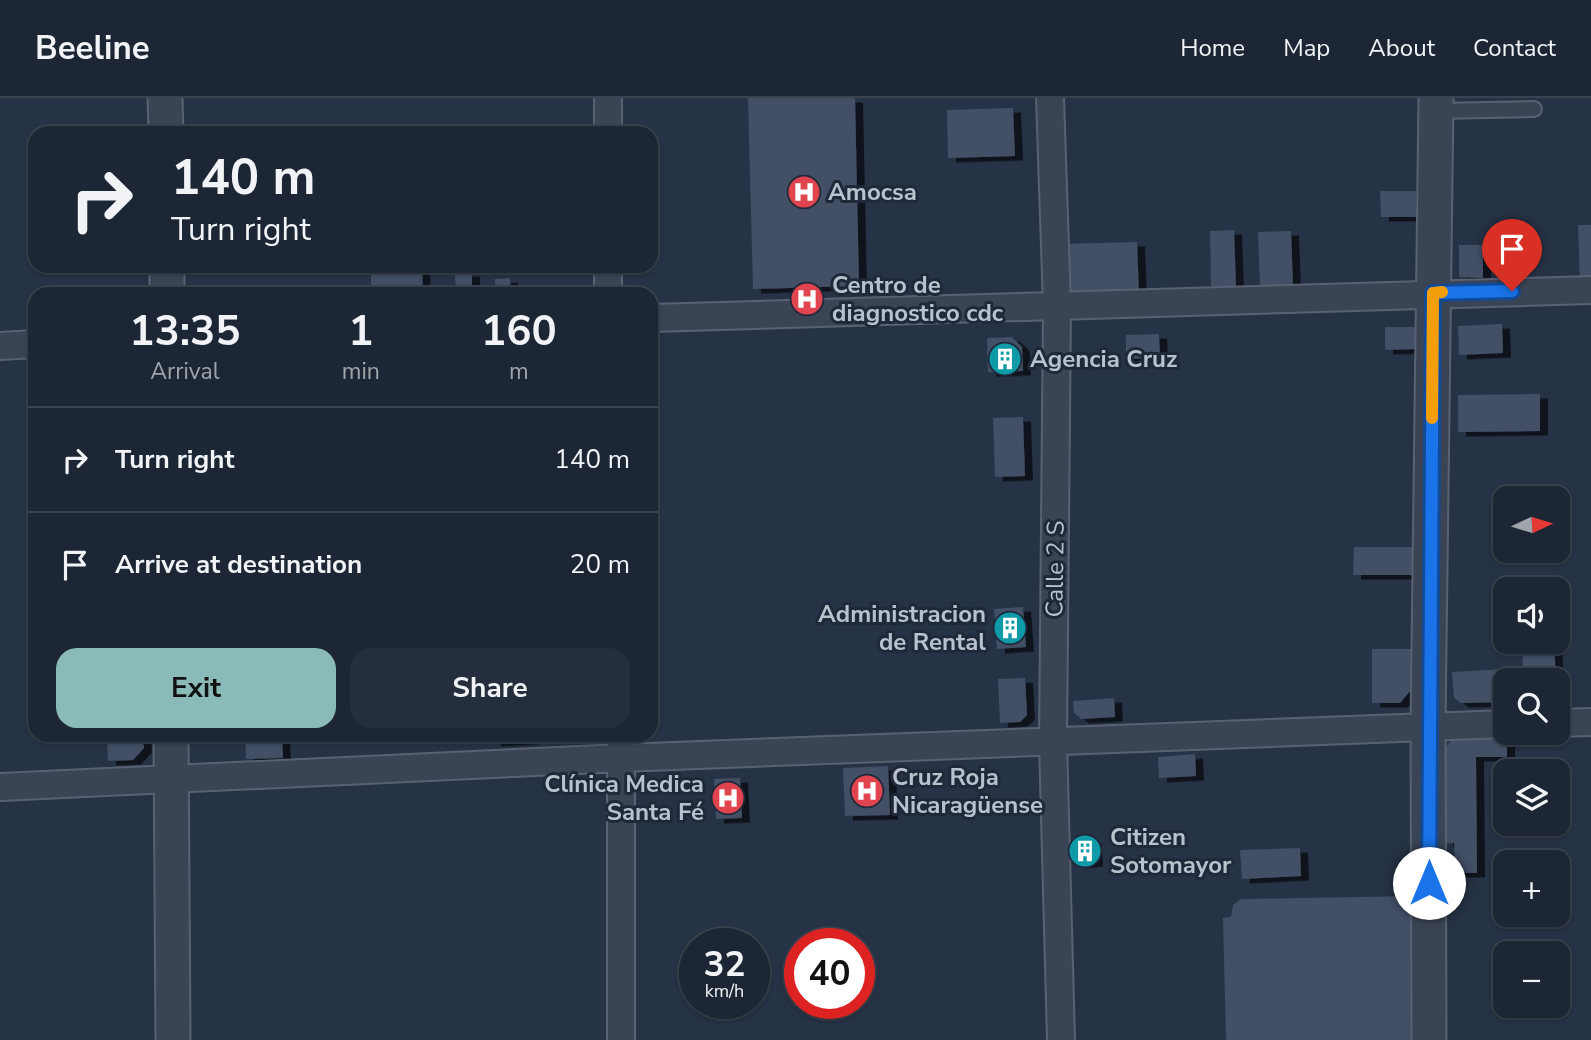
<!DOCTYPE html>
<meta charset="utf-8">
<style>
body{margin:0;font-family:"Nunito Sans",sans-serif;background:#252e3c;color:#f1f3f6;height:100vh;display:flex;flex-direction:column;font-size:26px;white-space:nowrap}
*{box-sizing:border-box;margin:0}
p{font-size:23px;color:#a0a5ac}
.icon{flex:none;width:38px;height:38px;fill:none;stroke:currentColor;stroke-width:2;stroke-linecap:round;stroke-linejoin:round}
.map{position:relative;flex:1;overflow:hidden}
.side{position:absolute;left:28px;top:189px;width:630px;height:455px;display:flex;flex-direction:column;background:#1c2634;border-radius:21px;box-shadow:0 2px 5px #0004,0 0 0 2px #3a434f}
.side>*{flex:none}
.guide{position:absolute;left:28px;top:28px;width:630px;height:147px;border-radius:21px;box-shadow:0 2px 5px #0004,0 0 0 2px #3a434f;background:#1c2634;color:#f1f3f6;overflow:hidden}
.needle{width:46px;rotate:86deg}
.controls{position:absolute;left:1493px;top:388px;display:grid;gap:14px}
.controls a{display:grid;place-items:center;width:77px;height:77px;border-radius:14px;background:#1c2634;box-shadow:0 2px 5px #0004,0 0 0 2px #3a434f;font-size:35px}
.speed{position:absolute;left:679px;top:830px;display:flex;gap:14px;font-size:35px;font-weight:700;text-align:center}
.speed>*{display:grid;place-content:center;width:91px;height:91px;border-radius:50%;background:#1c2634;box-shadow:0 2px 5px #0004,0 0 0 2px #3a434f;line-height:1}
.speed small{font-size:18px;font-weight:400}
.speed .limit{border:10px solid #d22;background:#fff;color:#111}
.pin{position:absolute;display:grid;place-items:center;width:60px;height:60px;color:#fff;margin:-72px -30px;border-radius:50% 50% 50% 0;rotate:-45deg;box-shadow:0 0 7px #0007}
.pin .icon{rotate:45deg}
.me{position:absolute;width:77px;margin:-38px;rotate:0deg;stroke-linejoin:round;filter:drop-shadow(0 0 5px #0008)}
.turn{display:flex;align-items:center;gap:24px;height:147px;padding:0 28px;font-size:32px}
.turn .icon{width:91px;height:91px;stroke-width:2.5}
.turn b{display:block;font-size:49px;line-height:60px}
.eta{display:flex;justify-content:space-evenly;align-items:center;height:119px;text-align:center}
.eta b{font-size:42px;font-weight:700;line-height:49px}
.action{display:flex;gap:14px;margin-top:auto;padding:14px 28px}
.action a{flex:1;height:80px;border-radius:21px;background:#8bbbb9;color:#111;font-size:28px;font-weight:700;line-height:80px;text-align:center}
.action a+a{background:#252e3c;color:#f1f3f6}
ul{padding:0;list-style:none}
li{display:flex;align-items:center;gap:21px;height:105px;padding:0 28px;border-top:2px solid #3a434f}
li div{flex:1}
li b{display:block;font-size:26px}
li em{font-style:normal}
header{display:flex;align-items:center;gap:42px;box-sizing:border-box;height:98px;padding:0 35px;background:#1c2634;border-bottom:2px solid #3a434f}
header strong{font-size:33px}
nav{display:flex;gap:38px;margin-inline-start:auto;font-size:24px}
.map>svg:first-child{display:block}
.building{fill:#434f65;filter:url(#shadow)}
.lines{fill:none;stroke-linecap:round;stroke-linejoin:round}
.service-casing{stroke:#596272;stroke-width:18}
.minor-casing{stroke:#596272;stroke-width:30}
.tertiary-casing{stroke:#596272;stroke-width:37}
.service{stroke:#3b4454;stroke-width:14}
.minor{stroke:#3b4454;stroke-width:26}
.tertiary{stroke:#3b4454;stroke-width:33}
.route-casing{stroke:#114b97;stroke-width:18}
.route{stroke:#1a73e8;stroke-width:12}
.slow{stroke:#f59e0b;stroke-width:12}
.labels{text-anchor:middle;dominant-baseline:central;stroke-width:6;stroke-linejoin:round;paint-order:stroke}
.poi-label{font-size:24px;font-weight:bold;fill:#b9c0ce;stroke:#1f293a;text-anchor:start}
.street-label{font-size:24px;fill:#b9c0ce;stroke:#1f293a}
</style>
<header>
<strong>Beeline</strong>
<nav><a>Home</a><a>Map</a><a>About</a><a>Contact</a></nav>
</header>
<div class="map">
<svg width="1591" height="942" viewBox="0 0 1591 942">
<defs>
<filter id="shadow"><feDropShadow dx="8" dy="4.5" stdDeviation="0" flood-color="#0009"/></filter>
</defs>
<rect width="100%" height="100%" fill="#263245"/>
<path class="building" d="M748,0h107l4,188 -106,3z
M1013,10l2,48 -67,2 -1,-48z
M1380,93h36v26h-35z
M1578,127h13v58h-11z
M1234,132l2,56 -25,1 -1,-56z
M1291,133l2,55 -33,1 -2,-55z
M1137,144l2,53 -77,2 -2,-53z
M1459,147h24v33l-24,-1z
M371,168h51l1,28h-52z
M472,174v22h-16l-1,-21z
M510,180l1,16h-15l-1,-15z
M1502,226l1,29 -44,2 -1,-29z
M1385,229h31v22l-31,1z
M1159,236l1,24 -34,1v-24z
M1012,239l10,10 1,24 -35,1 -1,-34z
M1540,296v37l-82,1v-37z
M1023,319l2,59 -30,1 -2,-59z
M1354,449h59v28h-60z
M1023,509l3,40 -29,2 -3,-40z
M1522,544h32l2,39h-51v21l-44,1 -7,-5 -2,-26 71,-4z
M1372,551h39v41l-11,13h-28z
M1025,580l2,37 -7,7 -20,1 -2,-44z
M1114,600l1,19 -34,2 -7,-6 -1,-12z
M1462,633l45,2v24h-31l1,116h-22l-1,-30h-9v-96z
M143,637l1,13 -11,12 -25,1 -1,-25z
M245,637h37l1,23 -37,1z
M493,637h37v5l-37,2z
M1195,656l1,22 -37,2 -1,-21z
M888,668l2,49 -45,1 -2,-48z
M740,680l2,40 -26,1 -2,-40z
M1094,741l1,23 -18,2 -2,-23z
M1300,750l1,28 -59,3 -2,-29z
M1417,798l3,144h-194l-3,-122 8,-1 2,-12 8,-6z"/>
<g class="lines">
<defs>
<path id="service" d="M1435,13l99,-2"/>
<path id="minor" d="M608,0v35
M1050,0l7,208 -4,436 8,298
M608,168v28
M651,220l940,-28
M0,248l35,-2
M1558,625l33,-1
M621,637v305
M0,689l622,-29 883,-34"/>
<path id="tertiary" d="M165,0l1,35
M167,168v28
M171,637l2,305
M1429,942l-1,-314 8,-628"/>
</defs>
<use href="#service" class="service-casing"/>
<use href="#minor" class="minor-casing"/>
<use href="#tertiary" class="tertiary-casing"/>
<use href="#service" class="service"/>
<use href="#minor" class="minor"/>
<use href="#tertiary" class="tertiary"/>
</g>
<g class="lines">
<defs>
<path id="route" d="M1429,785l4,-590 79,-2"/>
</defs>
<use href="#route" class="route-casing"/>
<use href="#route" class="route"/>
<path class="slow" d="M1432,320l1,-125 9,-1"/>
</g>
<defs>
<symbol id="hospital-disc" viewBox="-11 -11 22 22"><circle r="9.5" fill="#e0444e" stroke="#1f293a"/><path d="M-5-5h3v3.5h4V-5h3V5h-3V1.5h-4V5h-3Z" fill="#fff"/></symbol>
<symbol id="building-disc" viewBox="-11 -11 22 22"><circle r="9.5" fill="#0f9aa8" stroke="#1f293a"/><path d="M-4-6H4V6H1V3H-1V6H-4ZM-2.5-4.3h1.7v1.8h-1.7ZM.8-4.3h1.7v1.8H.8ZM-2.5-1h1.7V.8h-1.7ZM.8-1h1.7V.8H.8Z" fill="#fff"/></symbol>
</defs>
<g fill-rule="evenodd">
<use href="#hospital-disc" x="785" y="75" width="38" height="38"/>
<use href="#hospital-disc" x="788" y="182" width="38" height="38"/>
<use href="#building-disc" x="986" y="242" width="38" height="38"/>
<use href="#building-disc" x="991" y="511" width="38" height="38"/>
<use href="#hospital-disc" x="848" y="674" width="38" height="38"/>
<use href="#hospital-disc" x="709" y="681" width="38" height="38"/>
<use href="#building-disc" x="1066" y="734" width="38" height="38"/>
</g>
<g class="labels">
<g class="poi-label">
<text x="828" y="94">Amocsa</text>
<text x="832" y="187">Centro de<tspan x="832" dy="28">diagnostico cdc</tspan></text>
<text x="1030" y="261">Agencia Cruz</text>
<text x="986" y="516" text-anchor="end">Administracion<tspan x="986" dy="28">de Rental</tspan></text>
<text x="892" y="679">Cruz Roja<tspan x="892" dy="28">Nicaragüense</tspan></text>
<text x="704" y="686" text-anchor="end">Clínica Medica<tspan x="704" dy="28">Santa Fé</tspan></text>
<text x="1110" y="739">Citizen<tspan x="1110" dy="28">Sotomayor</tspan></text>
</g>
<g class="street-label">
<text transform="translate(1055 471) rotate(-89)">Calle 2 S</text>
</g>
</g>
</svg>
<div class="controls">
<a><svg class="needle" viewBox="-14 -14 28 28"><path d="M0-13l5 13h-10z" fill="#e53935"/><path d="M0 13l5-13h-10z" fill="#a0a5ac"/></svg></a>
<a><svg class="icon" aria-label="sound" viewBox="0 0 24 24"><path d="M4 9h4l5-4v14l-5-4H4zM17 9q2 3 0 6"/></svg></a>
<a><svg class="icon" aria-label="search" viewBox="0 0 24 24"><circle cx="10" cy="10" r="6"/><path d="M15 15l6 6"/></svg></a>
<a><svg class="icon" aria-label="layers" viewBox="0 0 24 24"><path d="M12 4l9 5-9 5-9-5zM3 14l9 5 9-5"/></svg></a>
<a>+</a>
<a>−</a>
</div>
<div class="speed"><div>32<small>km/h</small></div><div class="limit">40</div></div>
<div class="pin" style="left:1512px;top:193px;background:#d93025"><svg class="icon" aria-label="arrive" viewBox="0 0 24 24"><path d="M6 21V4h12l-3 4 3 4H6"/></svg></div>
<svg class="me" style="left:1429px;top:785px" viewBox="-20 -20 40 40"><circle r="19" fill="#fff"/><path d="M0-13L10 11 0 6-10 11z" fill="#1a73e8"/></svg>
<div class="guide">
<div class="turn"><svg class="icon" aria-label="right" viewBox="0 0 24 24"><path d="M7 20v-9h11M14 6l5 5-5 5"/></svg><div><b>140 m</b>Turn right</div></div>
</div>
<section class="side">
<div class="eta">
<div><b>13:35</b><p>Arrival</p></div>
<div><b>1</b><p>min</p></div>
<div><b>160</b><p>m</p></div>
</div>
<ul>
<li><svg class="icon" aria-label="right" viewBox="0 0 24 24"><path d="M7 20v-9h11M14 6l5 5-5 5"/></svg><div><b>Turn right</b></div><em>140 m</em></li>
<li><svg class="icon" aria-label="arrive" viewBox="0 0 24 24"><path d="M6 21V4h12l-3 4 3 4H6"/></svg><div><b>Arrive at destination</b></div><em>20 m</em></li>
</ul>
<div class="action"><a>Exit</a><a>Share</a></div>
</section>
</div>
